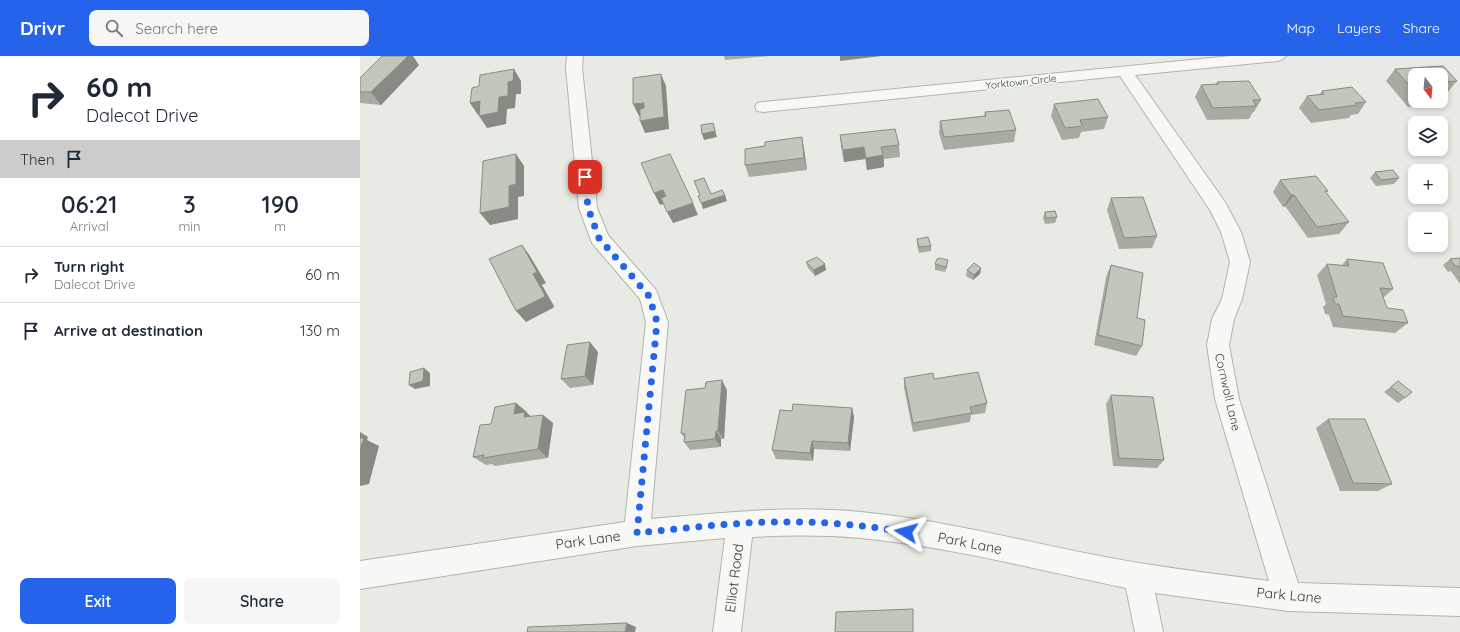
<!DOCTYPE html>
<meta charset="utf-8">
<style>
body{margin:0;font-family:Quicksand,sans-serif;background:#f6f6f7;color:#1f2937;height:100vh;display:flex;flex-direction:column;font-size:15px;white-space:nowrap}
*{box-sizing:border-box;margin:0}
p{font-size:13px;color:#747a83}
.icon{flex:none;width:22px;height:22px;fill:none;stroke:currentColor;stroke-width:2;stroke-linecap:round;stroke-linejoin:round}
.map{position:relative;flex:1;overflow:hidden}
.sheet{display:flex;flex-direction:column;background:#fff;width:360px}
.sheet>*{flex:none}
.top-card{background:#fff;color:#1f2937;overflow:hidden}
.needle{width:26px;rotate:164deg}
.tools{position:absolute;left:1048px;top:12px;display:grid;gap:8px}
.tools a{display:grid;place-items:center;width:40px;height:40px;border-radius:8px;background:#fff;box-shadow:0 2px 6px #0003;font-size:20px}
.pin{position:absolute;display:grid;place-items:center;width:34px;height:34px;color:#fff;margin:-17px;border-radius:8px;box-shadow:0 2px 6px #0006}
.me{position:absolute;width:44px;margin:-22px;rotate:278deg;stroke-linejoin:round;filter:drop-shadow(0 0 3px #0008)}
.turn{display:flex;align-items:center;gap:14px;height:84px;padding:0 20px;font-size:18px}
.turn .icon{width:52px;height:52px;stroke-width:2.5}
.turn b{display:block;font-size:28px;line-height:34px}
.then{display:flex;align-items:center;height:38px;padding:0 20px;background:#0003;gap:8px;font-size:15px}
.eta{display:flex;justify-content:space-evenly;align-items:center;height:68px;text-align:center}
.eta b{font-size:24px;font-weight:600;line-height:28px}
.button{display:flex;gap:8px;margin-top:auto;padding:8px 20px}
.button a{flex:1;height:46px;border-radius:8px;background:#2563eb;color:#fff;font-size:16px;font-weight:600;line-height:46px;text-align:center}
.button a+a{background:#f6f6f7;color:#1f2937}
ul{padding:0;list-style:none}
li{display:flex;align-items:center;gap:12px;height:56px;padding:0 20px;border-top:1px solid #e0e1e3}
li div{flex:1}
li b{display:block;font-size:15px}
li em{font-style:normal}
header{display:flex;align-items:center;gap:24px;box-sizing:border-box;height:56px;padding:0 20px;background:#2563eb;color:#fff}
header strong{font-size:19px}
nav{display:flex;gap:22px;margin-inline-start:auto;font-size:14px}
.search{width:280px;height:36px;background:#f6f6f7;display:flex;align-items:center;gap:10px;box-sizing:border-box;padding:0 14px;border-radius:8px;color:#747a83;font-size:15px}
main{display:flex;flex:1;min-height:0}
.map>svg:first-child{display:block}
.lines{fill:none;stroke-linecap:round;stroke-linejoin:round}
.minor-casing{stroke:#b0b5a9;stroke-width:2}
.minor{fill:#f8f9f6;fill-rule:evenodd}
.wall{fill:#a7aba1}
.shaded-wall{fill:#888b83}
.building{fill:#c2c7bb;stroke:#888b83}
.route{stroke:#2563eb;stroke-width:7;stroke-dasharray:0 12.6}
.labels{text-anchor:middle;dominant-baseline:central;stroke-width:3.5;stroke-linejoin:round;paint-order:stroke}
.far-street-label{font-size:10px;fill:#38422c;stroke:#f6f8f4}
.street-label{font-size:12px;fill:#38422c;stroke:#f6f8f4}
.near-street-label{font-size:14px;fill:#38422c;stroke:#f6f8f4}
</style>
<header>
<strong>Drivr</strong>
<div class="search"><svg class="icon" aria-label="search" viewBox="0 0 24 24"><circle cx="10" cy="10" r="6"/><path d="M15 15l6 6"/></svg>Search here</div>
<nav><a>Map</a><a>Layers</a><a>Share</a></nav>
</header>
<main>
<section class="sheet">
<div class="top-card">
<div class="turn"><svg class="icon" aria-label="right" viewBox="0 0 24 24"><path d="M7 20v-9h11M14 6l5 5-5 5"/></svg><div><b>60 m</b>Dalecot Drive</div></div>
<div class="then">Then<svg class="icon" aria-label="arrive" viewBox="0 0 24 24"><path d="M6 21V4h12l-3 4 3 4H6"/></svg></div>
</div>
<div class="eta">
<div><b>06:21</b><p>Arrival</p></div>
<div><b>3</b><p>min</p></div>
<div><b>190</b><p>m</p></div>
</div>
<ul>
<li><svg class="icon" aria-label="right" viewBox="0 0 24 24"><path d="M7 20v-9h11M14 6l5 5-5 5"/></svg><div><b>Turn right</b><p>Dalecot Drive</p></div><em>60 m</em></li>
<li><svg class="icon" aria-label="arrive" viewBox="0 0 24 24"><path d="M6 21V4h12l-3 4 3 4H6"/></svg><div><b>Arrive at destination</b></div><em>130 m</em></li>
</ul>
<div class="button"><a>Exit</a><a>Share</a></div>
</section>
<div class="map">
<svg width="1100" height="576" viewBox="0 0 1100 576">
<rect width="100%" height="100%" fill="#e8ebe4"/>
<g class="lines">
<defs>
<path id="minor" d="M207,0h16l-1,12 15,140 11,27 48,55 12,32 -17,197c70,-6 140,-14 210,-7 94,9 185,36 278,51 43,7 87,12 130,18l-54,-182 -8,-54 5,-26 10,-20 8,-37 -9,-30 -11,-22 -90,-134 -357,36 -6,-1 -2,-4 2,-4 6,-1 468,-46h55l-3,3 -5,2 -143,14 90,127 16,30 9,30 -8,37 -8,20 -5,26 10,54 59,184 162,5v28l-172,-5 -133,-18 8,39h-28l-9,-44c-87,-18 -176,-41 -265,-50 -36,-3 -73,-3 -109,-1l-11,95h-28l12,-94 -88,8 -277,43v-28l265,-39 21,-200 -6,-23 -48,-56 -13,-35 -13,-140z"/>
</defs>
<use href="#minor" class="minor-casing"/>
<use href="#minor" class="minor"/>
</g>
<path class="wall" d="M364,0h46l-45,4z
M59,9l-38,40 -21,-2v-25z
M1083,10l14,15 -10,12h-6v-18h-26v26h16l-4,5 -19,1 -22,-26 9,-12z
M857,26l44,18 -7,12h-1l-4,7 -42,1 -12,-23 6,-12 15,-1z
M962,35l44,11 -8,12 -7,1 -2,3 -38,5 -12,-15 8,-12 13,-2z
M694,48l54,13 -4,12 -23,3 -2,6 -17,2 -11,-24z
M625,56l31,18 -2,12 -70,8 -5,-17 1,-12 44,-5z
M480,79l59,10 1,12 -16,2v8l-17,3 -2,-11 -21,3 -3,-15z
M444,93l3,21 -58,7 -4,-12z
M1015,116l24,6 -5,6 -18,2 -6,-8z
M920,124l48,11 -2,2 23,29 -10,12 -31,4 -23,-32 -2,1 -10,-15z
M751,142l46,38 -5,12 -33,1 -12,-39z
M685,156l12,5 -2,6 -10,1 -2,-6z
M557,183l14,7v5l-12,2 -2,-8z
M1100,202v26l-9,-13 -3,1 -5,-7 7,-6z
M987,203l46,30 -10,9 4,10 21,15 -13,10 -62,-6 -4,-12 -4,-1 -2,-7 3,-3 -9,-29 10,-11 15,1z
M446,206l20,8 -11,6 -7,-8z
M575,208l12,2 -2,6 -10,-2z
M751,209l26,53 5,28 -6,10 -42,-11 12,-68z
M621,212l-1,6 -7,6 -7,-4 1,-6z
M238,296l-5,33 -23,3 -9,-9z
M544,322l30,1 53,24 -2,10 -14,2 -1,7 -57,10 -9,-44z
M1038,325l7,17 -7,5 -14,-11z
M367,334l-3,49h-3v8l-31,3 -6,-8v-5l-3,-4z
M751,339l53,65 -7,8 -44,-2 -7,-62z
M156,347l14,13 23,7 -5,35 -53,8 -3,-2 -6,1 -13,-8 18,-33z
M492,352l2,9 -4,34 -36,-2 -1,12 -37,-2 -4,-9 20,-39z
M968,363l64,65 -14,7h-38l-24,-63z"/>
<path class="shaded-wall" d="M48,0h5l6,9 -38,40 -10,-13z
M480,0h42l-42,5z
M154,13l7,12v13h-5l-1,14 -8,1 -1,15 -19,4 -8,-12 20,-19 9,-15z
M301,18l5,12 3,43 -24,4 -5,-12z
M120,45l8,12 -10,2 -8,-12z
M284,47l5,12 -10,1 -6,-12z
M353,67l4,14 -13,3 -2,-6z
M442,81l2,12 3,21 -3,-12z
M504,91l1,12 -21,3 -1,-12z
M156,98l8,12v30l-6,1v22l-28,6 -10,-12 29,-27z
M523,99l1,12 -17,3 -1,-12z
M303,134l5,12 -8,3 -6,-12z
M365,139l2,6 -24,8 -2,-6z
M931,139h3l-9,11 -2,1z
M333,147l5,12 -25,8 -6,-11z
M162,189l8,11 16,27 -4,2 12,21 -1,2 -27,14 -10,-11 17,-37z
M588,204l-1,6 -2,6 1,-5z
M465,208l1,6 -11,6 -1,-6z
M621,212l-1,6 -7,6 1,-5z
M230,286l8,10 -5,33 -8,-9z
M64,312l6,5v13l-15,3 -6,-4z
M362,324l5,10 -3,49 -6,-8z
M156,347l11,9v1l9,8 -22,-7z
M492,352l2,9 -4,34 -2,-8z
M183,359l10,8 -5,35 -10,-9z
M356,375l5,8v8l-6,-8z
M0,376l8,5 -1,3 12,6 -10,38 -9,2z
M452,385l2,8 -1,12 -3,-8z
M267,567l9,4 -1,5h-10z"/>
<path class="building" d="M22,0h26l-37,36h-11v-14z
M1083,10l14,15 -16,1v-7h-26v17l-20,-23z
M154,13l-1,12 -5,1v14l-9,1 -1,15 -19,4 1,-15 -10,2 2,-15 7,-2 1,-11z
M301,18l3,43 -24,4v-12l4,-1v-5l-11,1v-26z
M889,25l12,19h-8l3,6 -43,2 -12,-23 18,-1 -2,-2z
M992,31l14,15 -11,1 2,2 -38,5 -12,-14 17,-2 -2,-3z
M738,43l10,18 -28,3 2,6 -17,2 -11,-24z
M649,54l7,20 -72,7 -4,-16 46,-5 -1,-4z
M353,67l2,8 -13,3 -1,-9z
M535,73l4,16 -18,2 2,8 -17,3 -2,-11 -21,3 -3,-15z
M442,81l2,21 -59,7v-16l20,-3v-4z
M156,98v30l-7,2v21l-29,6 3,-52z
M310,98l23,49 -26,9 -6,-14 5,-2 -3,-6 -9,3 -13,-30z
M1033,114l6,8 -18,2 -6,-8z
M956,120l12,15h-3l24,31 -32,5 -23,-32h-3l-11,-15z
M344,122l7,16 11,-4 3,5 -24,8 -3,-7 2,-1 -6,-14z
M783,141l14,39 -33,2 -13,-40z
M695,155l2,6 -11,1 -1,-6z
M568,181l3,9 -12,1 -2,-8z
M162,189l15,27 -4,2 12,21 -1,2 -28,14 -27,-52z
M457,201l8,7 -11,6 -8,-8z
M579,202l9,2 -2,7 -11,-3 2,-5z
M1100,202v11l-2,-3h-3l-5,-7z
M987,203l36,4 10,26 -13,-1 7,20 16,2 5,13 -65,-7 -4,-12h-4l-2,-7h4l-10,-33 22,2z
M614,207l7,5 -7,7 -7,-5z
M751,209l32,8 -6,45 8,2 -3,26 -44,-11z
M230,286l-5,34 -24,3 6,-34z
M64,312l-1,13 -14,4 1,-13z
M618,316l9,31 -17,4 2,6 -59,10 -9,-45 29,-5 1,6z
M362,324l-4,51h-2l-1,8 -31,3 1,-8 -4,-1 5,-43 19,-2 1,-6z
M1038,325l14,11 -7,6 -14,-11z
M751,339l42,2 11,63 -45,-2z
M156,347l-2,11 11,-2 -1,5 19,-2 -5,34 -55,9 1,-3 -11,2 7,-32 11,-1 4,-17z
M433,348l59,4 -4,35 -36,-2 -2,12 -38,-3 8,-40 12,1z
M968,363h37l27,65 -39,-1z
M0,382h4l-4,12z
M553,553v23h-78l1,-20z
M267,567l-2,9h-98l1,-5z"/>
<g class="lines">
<path class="route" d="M225,121l3,31 11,30 50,58 8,26 -20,211c52,-5 105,-12 157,-11 38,0 75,4 112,10"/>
</g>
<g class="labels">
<g class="far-street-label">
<text transform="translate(661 26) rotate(-6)">Yorktown Circle</text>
</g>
<g class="street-label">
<text transform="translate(868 336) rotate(77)">Cornwall Lane</text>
</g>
<g class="near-street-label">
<text transform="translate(228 484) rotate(-8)">Park Lane</text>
<text transform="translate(610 487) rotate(11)">Park Lane</text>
<text transform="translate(374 522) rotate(-83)">Elliot Road</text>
<text transform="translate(929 539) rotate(5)">Park Lane</text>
</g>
</g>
</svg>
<div class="tools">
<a><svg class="needle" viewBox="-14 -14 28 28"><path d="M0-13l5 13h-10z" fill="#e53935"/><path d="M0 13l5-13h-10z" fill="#747a83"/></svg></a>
<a><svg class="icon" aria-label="layers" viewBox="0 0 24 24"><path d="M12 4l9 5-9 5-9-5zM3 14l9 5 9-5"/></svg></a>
<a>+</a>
<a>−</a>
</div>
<div class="pin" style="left:225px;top:121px;background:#d93025"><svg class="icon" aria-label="arrive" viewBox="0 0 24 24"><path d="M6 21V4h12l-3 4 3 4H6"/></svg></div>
<svg class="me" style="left:546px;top:476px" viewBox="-20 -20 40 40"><path d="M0-17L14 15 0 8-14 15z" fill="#2563eb" stroke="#fff" stroke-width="4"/></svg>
</div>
</main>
